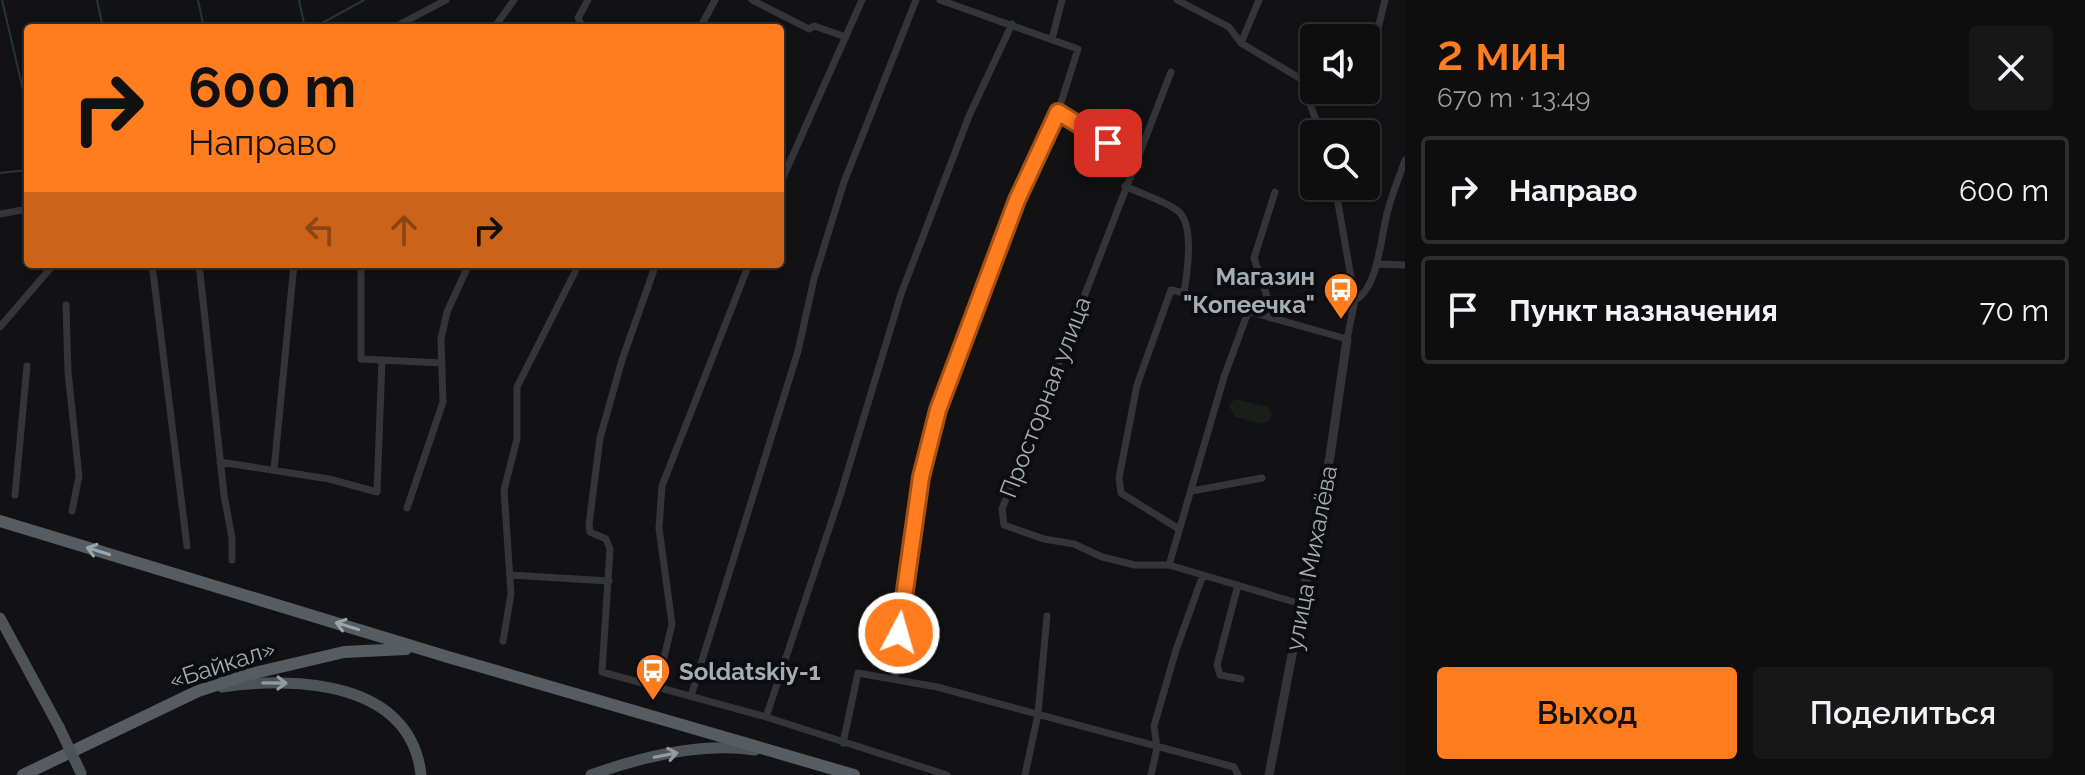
<!DOCTYPE html>
<html lang="ru">
<meta charset="utf-8">
<style>
body{margin:0;font-family:Raleway,sans-serif;background:#171718;color:#f1f3f6;height:100vh;display:flex;flex-direction:column;font-size:30px;white-space:nowrap}
*{box-sizing:border-box;margin:0}
p{font-size:26px;color:#9b9c9e}
.icon{flex:none;width:44px;height:44px;fill:none;stroke:currentColor;stroke-width:2;stroke-linecap:round;stroke-linejoin:round}
.map{position:relative;flex:1;overflow:hidden}
.drawer{display:flex;flex-direction:column;background:#0e0e0f;width:680px}
.drawer>*{flex:none}
.top-card{position:absolute;left:24px;top:24px;width:760px;height:244px;border-radius:8px;box-shadow:0 4px 12px #0003,0 0 0 2px #2e2e2f;background:#ff7c1f;color:#111;overflow:hidden}
.buttons{position:absolute;left:1300px;top:24px;display:grid;gap:16px}
.buttons a{display:grid;place-items:center;width:80px;height:80px;border-radius:8px;background:#0e0e0f;box-shadow:0 4px 12px #0003,0 0 0 2px #2e2e2f;font-size:40px}
.pin{position:absolute;display:grid;place-items:center;width:68px;height:68px;color:#fff;margin:-34px;border-radius:16px;box-shadow:0 4px 12px #0006}
.me{position:absolute;width:88px;margin:-44px;rotate:6deg;stroke-linejoin:round;filter:drop-shadow(0 0 6px #0008)}
.turn{display:flex;align-items:center;gap:28px;height:168px;padding:0 32px;font-size:36px}
.turn .icon{width:104px;height:104px;stroke-width:2.5}
.turn b{display:block;font-size:56px;line-height:68px}
.lanes{display:flex;align-items:center;height:76px;padding:0 32px;background:#0003;justify-content:center;gap:40px;direction:ltr}
.lanes .off{opacity:.35}
.round{display:grid;place-items:center;flex:none;width:84px;height:84px;border-radius:8px;background:#171718}
.summary{display:flex;align-items:center;justify-content:space-between;height:136px;padding:0 32px}
h1{font-size:48px;font-weight:600;line-height:60px;color:#ff7c1f}
.button{display:flex;gap:16px;margin-top:auto;padding:16px 32px}
.button a{flex:1;height:92px;border-radius:8px;background:#ff7c1f;color:#111;font-size:32px;font-weight:600;line-height:92px;text-align:center}
.button a+a{background:#171718;color:#f1f3f6}
ul{padding:0;list-style:none}
li{display:flex;align-items:center;gap:24px;height:108px;margin:0 16px 12px;padding:0 16px;border:4px solid #2e2e2f;border-radius:8px}
li div{flex:1}
li b{display:block;font-size:30px}
li em{font-style:normal}
main{display:flex;flex:1;min-height:0}
.map>svg:first-child{display:block}
.green{fill:#191f18}
.lines{fill:none;stroke-linecap:round;stroke-linejoin:round}
.stream{stroke:#273538;stroke-width:2}
.minor{stroke:#333539;stroke-width:7}
.tertiary{stroke:#333539;stroke-width:9}
.primary{stroke:#4e5358;stroke-width:11}
.trunk{stroke:#565c61;stroke-width:12}
.primary-bridge{stroke:#4e5358;stroke-width:11}
.oneway{stroke:#9aa5ad}
.oneway2{stroke:#919ba2}
.route-casing{stroke:#a65114;stroke-width:20}
.route{stroke:#ff7c1f;stroke-width:14}
.labels{text-anchor:middle;dominant-baseline:central;stroke-width:8;stroke-linejoin:round;paint-order:stroke}
.poi-label{font-size:24px;font-weight:bold;fill:#a2adb5;stroke:#0d0d0f;text-anchor:end}
.street-label{font-size:24px;fill:#a2adb5;stroke:#0d0d0f}
</style>
<main>
<div class="map">
<svg width="1405" height="775" viewBox="0 0 1405 775">
<rect width="100%" height="100%" fill="#121214"/>
<path class="green" d="M1235,399l33,8 4,6 -2,7 -8,4 -27,-7 -6,-11z"/>
<g class="lines">
<path class="stream" d="M2,0l26,111
M97,0l6,28
M198,0l6,28
M299,0l6,28
M313,28l51,-28
M0,173l28,-3"/>
<path class="minor" d="M752,0l57,29 5,-3 32,11
M1177,0l52,27 12,16 60,36 20,55
M393,28l53,-28
M494,28l20,-28
M583,28l-5,-10 10,-18
M700,28l15,-28
M1052,39l10,-39
M1241,43l18,-43
M1368,70l17,-70
M1171,72l-169,437 2,16 40,14 30,5 28,13 33,8h34l132,39
M1058,112l50,31 25,23
M780,184l82,-184
M1125,186c16,8 39,14 53,25 17,14 9,62 6,82l163,46 8,-39 -20,-114
M0,214l28,-5
M152,264l35,282
M199,264l25,231 8,43v22
M361,264v95l81,4
M656,264l-34,96 -22,78 -11,87 1,7 16,7 4,10 -8,123 164,45 181,58
M1377,264l28,1
M1355,300c23,-11 26,-64 32,-86 4,-18 12,-36 18,-54
M66,305l2,67 11,104 -7,35
M1270,318l-3,-22 -13,-38 21,-66
M0,327l54,-63
M220,462l109,17 48,13 5,-132
M274,470l20,-206
M1192,491l70,-13
M15,495l12,-129
M407,508l36,-106 -2,-63 6,-27 22,-48
M1179,529l-58,-36 -2,-15 18,-93 34,-95 13,3
M1169,565l55,-188 24,-65
M510,575l99,6
M1238,585l-21,80 3,10 21,4
M503,641l8,-47 -7,-104 13,-51v-52l62,-123
M895,677l6,-69 20,-131 17,-67 79,-210 41,-88 20,-63 -138,-49
M657,687l15,-63 -13,-96 3,-42 87,-222
M691,696l107,-345 16,-72 30,-97 72,-182
M766,717l74,-221 61,-202 68,-178 43,-92
M843,743l15,-70 79,14 297,80 4,8
M1025,775l13,-61 9,-98
M1151,775l6,-27 -3,-22 22,-76 27,-75"/>
<path class="tertiary" d="M1269,775l61,-319 17,-117"/>
<path class="primary" d="M0,618l59,109
M222,687c74,-11 189,-6 199,88
M591,775c50,-18 110,-33 164,-25"/>
<path class="trunk" d="M0,521l448,136 406,118
M23,775l175,-84 52,-17 94,-22 62,-3"/>
<path class="primary-bridge" d="M59,727l22,46"/>
</g>
<defs><path id="oneway-shaft" d="M-6 0H5M1.5-3L5.5 0L1.5 3" fill="none" stroke-width="1.6" stroke-linecap="round" stroke-linejoin="round" transform="scale(2)"/></defs>
<g class="oneway">
<use href="#oneway-shaft" transform="translate(98 551) rotate(-163)"/>
<use href="#oneway-shaft" transform="translate(347 626) rotate(-163)"/>
</g>
<g class="oneway2">
<use href="#oneway-shaft" transform="translate(275 683) rotate(1)"/>
<use href="#oneway-shaft" transform="translate(666 755) rotate(-11)"/>
</g>
<g class="lines">
<defs>
<path id="route" d="M899,633l22,-156 17,-67 79,-210 41,-88 50,31"/>
</defs>
<use href="#route" class="route-casing"/>
<use href="#route" class="route"/>
</g>
<defs>
<symbol id="bus-pin" viewBox="-11 -11 22 30"><path d="M0 17L-7.5 6A9.5 9.5 0 1 1 7.5 6Z" fill="#ff7c1f" stroke="#0d0d0f"/><path d="M-5-6H5V4H4V6H2V4H-2V6H-4V4H-5ZM-3.5-4V0h7V-4ZM-3.5 1.2v1.5H-2V1.2ZM2 1.2v1.5H3.5V1.2Z" fill="#fff"/></symbol>
</defs>
<g fill-rule="evenodd">
<use href="#bus-pin" x="1321" y="270" width="40" height="54"/>
<use href="#bus-pin" x="633" y="651" width="40" height="54"/>
</g>
<g class="labels">
<g class="poi-label">
<text x="1315" y="276">Магазин<tspan x="1315" dy="28">"Копеечка"</tspan></text>
<text x="679" y="671" text-anchor="start">Soldatskiy-1</text>
</g>
<g class="street-label">
<text transform="translate(1045 397) rotate(-69)">Просторная улица</text>
<text transform="translate(1311 558) rotate(-79)">улица Михалёва</text>
<text transform="translate(222 664) rotate(-18)">«Байкал»</text>
</g>
</g>
</svg>
<div class="buttons">
<a><svg class="icon" aria-label="sound" viewBox="0 0 24 24"><path d="M4 9h4l5-4v14l-5-4H4zM17 9q2 3 0 6"/></svg></a>
<a><svg class="icon" aria-label="search" viewBox="0 0 24 24"><circle cx="10" cy="10" r="6"/><path d="M15 15l6 6"/></svg></a>
</div>
<div class="pin" style="left:1108px;top:143px;background:#d93025"><svg class="icon" aria-label="arrive" viewBox="0 0 24 24"><path d="M6 21V4h12l-3 4 3 4H6"/></svg></div>
<svg class="me" style="left:899px;top:633px" viewBox="-20 -20 40 40"><circle r="17" fill="#ff7c1f" stroke="#fff" stroke-width="3"/><path d="M0-11L8 9 0 5-8 9z" fill="#fff"/></svg>
<div class="top-card">
<div class="turn"><svg class="icon" aria-label="right" viewBox="0 0 24 24"><path d="M7 20v-9h11M14 6l5 5-5 5"/></svg><div><b>600 m</b>Направо</div></div>
<div class="lanes"><svg class="icon off" aria-label="left" viewBox="0 0 24 24"><path d="M17 20v-9H6M10 6l-5 5 5 5"/></svg><svg class="icon off" aria-label="ahead" viewBox="0 0 24 24"><path d="M12 20V5M6 11l6-6 6 6"/></svg><svg class="icon" aria-label="right" viewBox="0 0 24 24"><path d="M7 20v-9h11M14 6l5 5-5 5"/></svg></div>
</div>
</div>
<section class="drawer">
<div class="summary"><div><h1>2 мин</h1><p>670 m · 13:49</p></div><a class="round"><svg class="icon" aria-label="close" viewBox="0 0 24 24"><path d="M6 6l12 12M18 6L6 18"/></svg></a></div>
<ul>
<li><svg class="icon" aria-label="right" viewBox="0 0 24 24"><path d="M7 20v-9h11M14 6l5 5-5 5"/></svg><div><b>Направо</b></div><em>600 m</em></li>
<li><svg class="icon" aria-label="arrive" viewBox="0 0 24 24"><path d="M6 21V4h12l-3 4 3 4H6"/></svg><div><b>Пункт назначения</b></div><em>70 m</em></li>
</ul>
<div class="button"><a>Выход</a><a>Поделиться</a></div>
</section>
</main>
